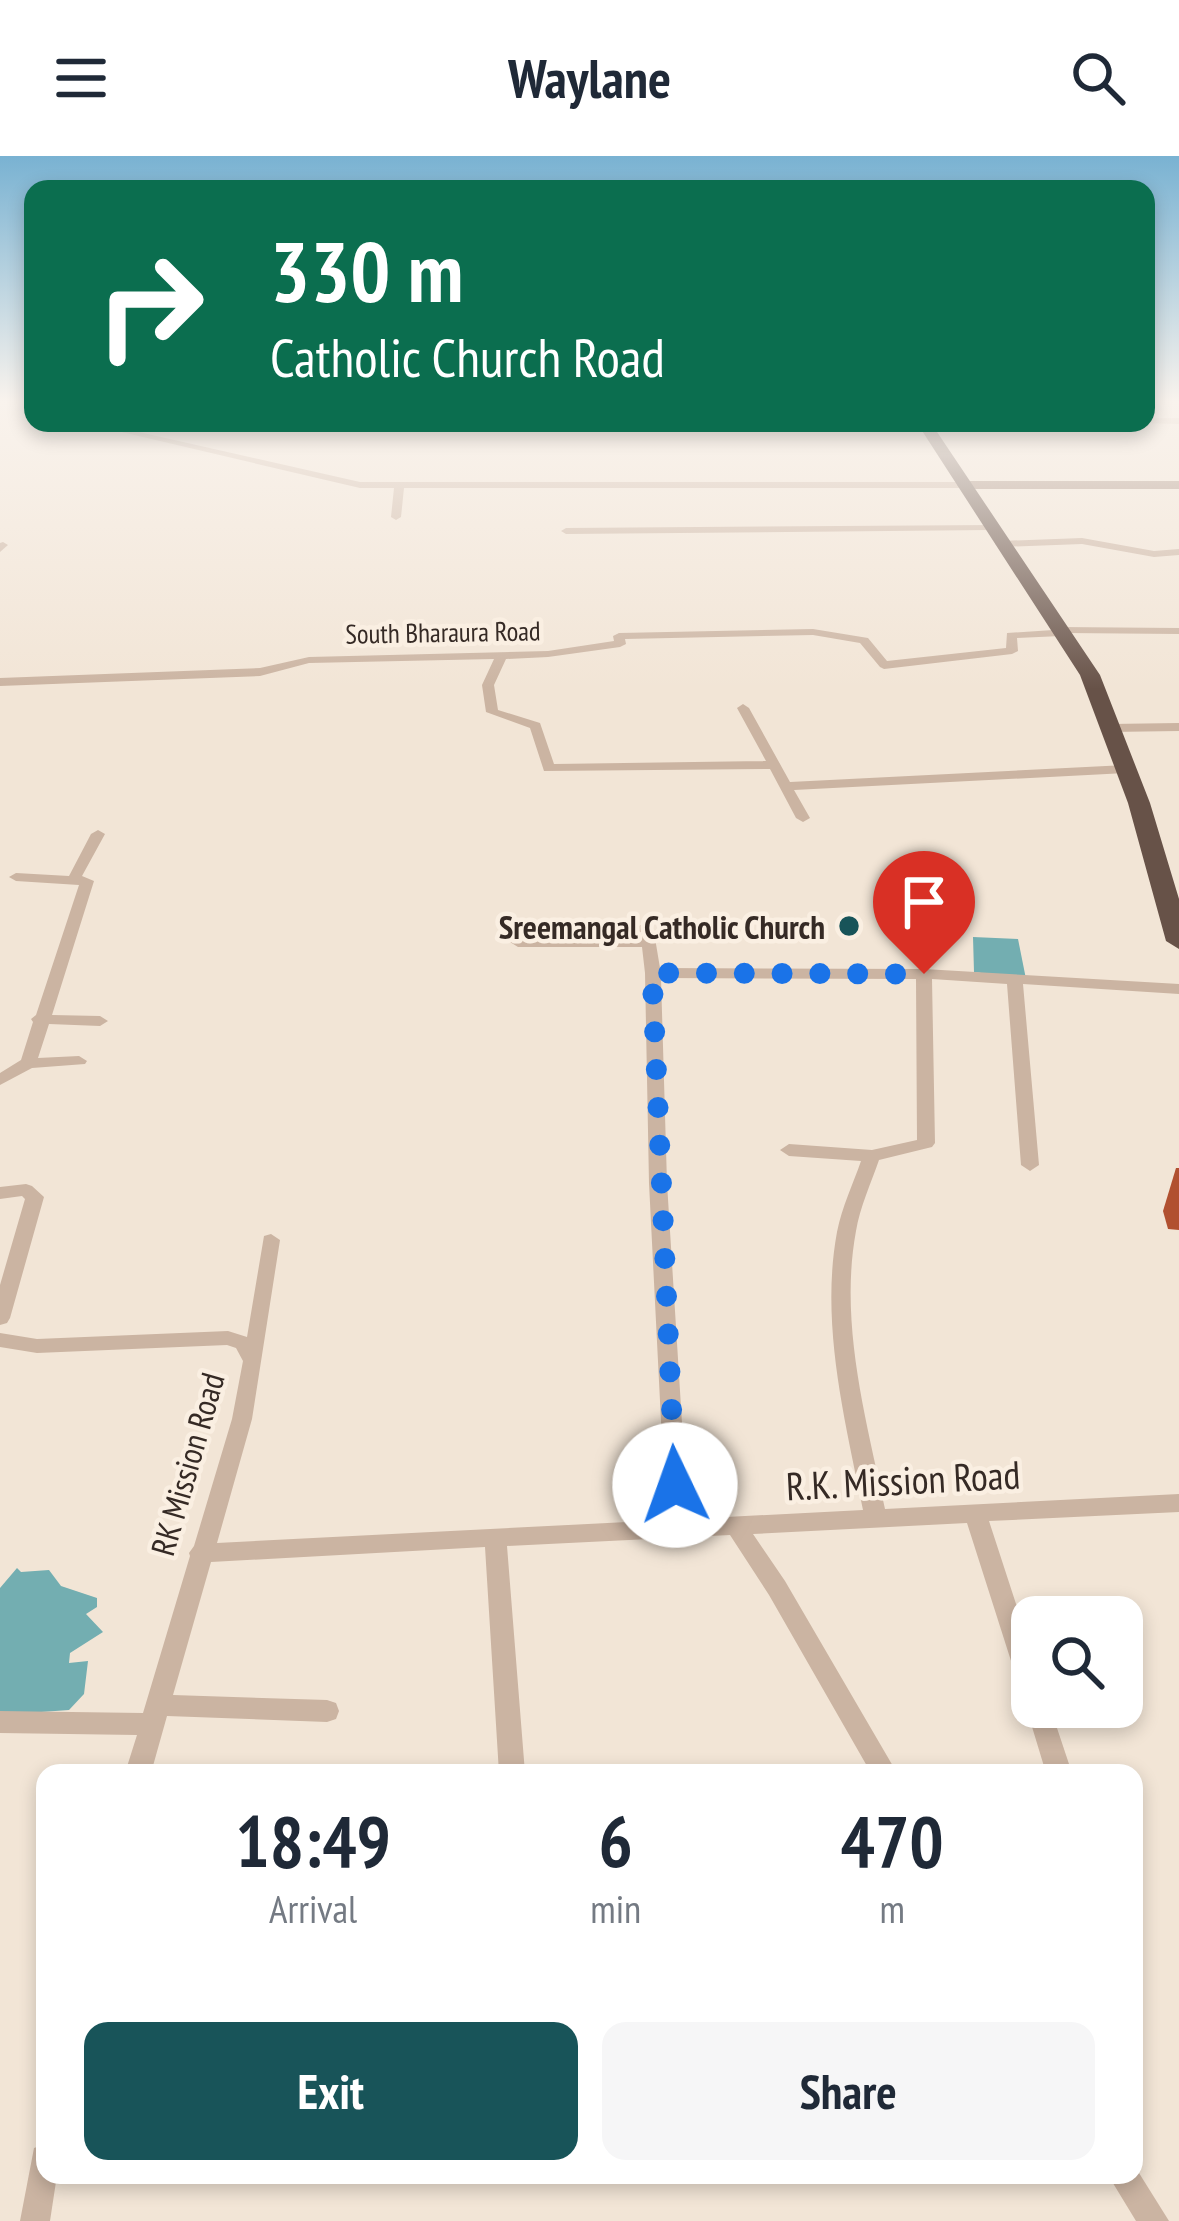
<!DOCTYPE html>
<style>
body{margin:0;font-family:"PT Sans Narrow",sans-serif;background:#f6f6f7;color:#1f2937;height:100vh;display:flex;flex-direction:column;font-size:45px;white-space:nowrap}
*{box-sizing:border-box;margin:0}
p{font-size:39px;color:#747a83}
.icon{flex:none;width:66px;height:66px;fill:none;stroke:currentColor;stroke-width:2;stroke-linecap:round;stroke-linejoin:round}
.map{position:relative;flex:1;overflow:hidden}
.panel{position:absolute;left:36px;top:1608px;width:1107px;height:420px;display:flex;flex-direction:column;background:#fff;border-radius:24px;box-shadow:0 6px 18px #0003}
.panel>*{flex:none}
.hud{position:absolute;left:24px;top:24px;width:1131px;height:252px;border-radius:24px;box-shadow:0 6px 18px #0003;background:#0b6e4f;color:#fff;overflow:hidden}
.controls{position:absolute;left:1011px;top:1440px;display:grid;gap:24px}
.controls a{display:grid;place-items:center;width:132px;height:132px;border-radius:24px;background:#fff;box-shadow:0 6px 18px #0003;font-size:60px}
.pin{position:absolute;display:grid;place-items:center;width:102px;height:102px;color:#fff;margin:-123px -51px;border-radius:50% 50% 50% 0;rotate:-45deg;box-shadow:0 0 12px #0007}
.pin .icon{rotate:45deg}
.me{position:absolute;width:132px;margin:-66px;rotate:357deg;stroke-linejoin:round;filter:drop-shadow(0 0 9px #0008)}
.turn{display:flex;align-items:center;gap:42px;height:252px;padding:0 48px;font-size:54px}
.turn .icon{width:156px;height:156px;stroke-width:2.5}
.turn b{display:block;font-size:84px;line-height:102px}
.eta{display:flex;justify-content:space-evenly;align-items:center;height:204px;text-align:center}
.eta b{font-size:72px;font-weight:600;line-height:84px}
.button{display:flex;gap:24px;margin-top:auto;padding:24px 48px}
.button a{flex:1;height:138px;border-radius:24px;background:#185459;color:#fff;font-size:48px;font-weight:600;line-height:138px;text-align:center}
.button a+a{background:#f6f6f7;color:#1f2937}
header{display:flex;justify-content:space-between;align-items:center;height:156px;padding:0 48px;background:#fff;font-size:54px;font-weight:600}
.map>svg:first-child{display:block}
.water{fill:#73aeb1}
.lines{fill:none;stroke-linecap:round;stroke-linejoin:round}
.minor{fill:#cbb4a2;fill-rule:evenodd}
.secondary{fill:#9e8373;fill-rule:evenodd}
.trunk{fill:#675248;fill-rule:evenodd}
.wall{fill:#b15030}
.route{stroke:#1a73e8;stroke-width:21;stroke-dasharray:0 37.8}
.poi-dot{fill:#185459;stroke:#faefe2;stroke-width:4.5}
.labels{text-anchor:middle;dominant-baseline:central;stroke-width:9;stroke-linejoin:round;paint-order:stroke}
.far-street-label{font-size:27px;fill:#352a25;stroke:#faefe2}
.poi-label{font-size:33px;font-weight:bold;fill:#352a25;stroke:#faefe2;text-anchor:end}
.street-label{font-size:33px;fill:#352a25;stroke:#faefe2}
.near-street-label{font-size:39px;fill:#352a25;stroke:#faefe2}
</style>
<header><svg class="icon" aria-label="menu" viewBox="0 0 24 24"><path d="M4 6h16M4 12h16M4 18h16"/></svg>Waylane<svg class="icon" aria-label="search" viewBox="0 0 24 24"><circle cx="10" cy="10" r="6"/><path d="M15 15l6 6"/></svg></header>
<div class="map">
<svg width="1179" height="2065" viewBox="0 0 1179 2065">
<rect width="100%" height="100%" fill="#f2e5d6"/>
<path class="water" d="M973,781l45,2 8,40 -52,-7z
M17,1412l4,4 28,-2 12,16 36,12v9l-11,7 17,18 -33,21 -1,10 19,-2 -4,33 -15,16 -69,5v-127z"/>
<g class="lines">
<path class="minor" d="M1146,262h33v6l-35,-1z
M83,267h16l261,59h603l5,3 -5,3h-559l-3,29 -5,3 -5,-3 3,-29h-34z
M993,369l1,2 -5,3 -423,4 -5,-3 5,-3z
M1082,382l72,13 25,-2v6l-25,2 -72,-13 -82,3 -5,-3 5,-3z
M3,386l5,3 -8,7v-9z
M1059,471l120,1v6l-113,-1 -5,3 -44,2 1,13 -6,3 -128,15 -4,-2 -20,-24 -47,-8 -188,4 1,5 -6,3 -72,10 -42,2 -12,26 4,25 42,13 14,41 212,-3 -29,-53 6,-4 6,4 41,74 336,-17 6,4 -6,4 -332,17 16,28 -7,4 -7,-4 -26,-49 -226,2 -14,-43 -44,-16 -4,-27 12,-26 -185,4 -49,13 -260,10v-8l260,-10 49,-11 239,-6 66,-10 -1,-5 6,-3 194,-4 55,9 19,23 119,-13 1,-15 46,-3z
M1179,567v8l-69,1 -6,-4 6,-4z
M98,674l7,4 -23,42 12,5 -42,134 48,1 8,5 -8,5 -51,-2 -11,34 41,-2 8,5 -2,3 -53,4 -32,17v-12l21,-13 12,-38 -2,-3 5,-4 43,-130 -63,-4 -7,-4 7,-4 53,3 22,-42z
M646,766l7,4 7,42 264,1 255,15v10l-156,-10 16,181 -9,6 -9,-6 -14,-181 -75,-5 3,164 -3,4 -53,13c-8,23 -19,47 -23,71 -17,92 10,188 29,278l294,-15v18l-190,9 43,132v54h18l22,66h-26l-20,-66 5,-8 -8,-3 -3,-7 -53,-166 -214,11 32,47 112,192h-26l-102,-178 -39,-60 -223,11 18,227h-26l-14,-226 -274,15 -38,133 154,5 9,3 3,8 -3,8 -9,3 -160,-6 -16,57h-26l12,-38 -137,-2v-22l143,2 47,-157 -1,-3 5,-7 38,-127 11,-58 -7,-13 -9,-3 -190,8 -37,-6v-14l37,6 191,-8 19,6 17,-101 7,-2 9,6 -28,179 -35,124 449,-23 -17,-337 -4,-210 -3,-26h-124l-8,-5 8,-5 122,1 -1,-12zM661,822l255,1 1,161 -45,10 -83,-6 -9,6 9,6 72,5c-8,23 -19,46 -24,71 -17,92 8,188 26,278l-175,9 -21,-336z
M26,1028l6,2 12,11 -34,121 -3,5 -7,2v-40l25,-86 -3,-3 -22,3v-12z
M45,1988v31h12l-7,46h-30l14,-73z
M1134,2009l35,56h-33l-28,-46h26z"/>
<path class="secondary" d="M1179,325v8h-216l-6,-4 6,-4z"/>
<path class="trunk" d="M917,267h14l169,252 50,128 29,96v50l-13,-8 -38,-138 -48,-128z"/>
</g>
<path class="wall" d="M1176,1012h3v62l-11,-1 -5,-18z"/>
<linearGradient id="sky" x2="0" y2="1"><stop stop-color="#79b2d2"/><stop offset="0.46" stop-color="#f9f3ed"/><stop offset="1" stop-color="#f9f3ed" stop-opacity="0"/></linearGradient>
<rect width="1179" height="533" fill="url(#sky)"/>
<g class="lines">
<path class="route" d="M675,1329l-23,-512 272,1"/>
</g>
<circle class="poi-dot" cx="849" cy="770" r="12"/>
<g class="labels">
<g class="far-street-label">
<text transform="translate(443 476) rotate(-1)">South Bharaura Road</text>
</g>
<g class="poi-label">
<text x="825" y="770">Sreemangal Catholic Church</text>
</g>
<g class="street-label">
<text transform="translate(187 1308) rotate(-74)">RK Mission Road</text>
</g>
<g class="near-street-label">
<text transform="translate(903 1324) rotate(-3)">R.K. Mission Road</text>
</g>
</g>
</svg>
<div class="controls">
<a><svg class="icon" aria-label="search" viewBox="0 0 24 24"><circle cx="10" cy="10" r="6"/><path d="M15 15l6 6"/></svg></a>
</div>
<div class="pin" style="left:924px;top:818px;background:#d93025"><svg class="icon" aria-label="arrive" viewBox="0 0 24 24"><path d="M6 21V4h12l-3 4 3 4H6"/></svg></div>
<svg class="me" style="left:675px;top:1329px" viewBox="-20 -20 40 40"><circle r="19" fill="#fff"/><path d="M0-13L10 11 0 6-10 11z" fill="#1a73e8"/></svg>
<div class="hud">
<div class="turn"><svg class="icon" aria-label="right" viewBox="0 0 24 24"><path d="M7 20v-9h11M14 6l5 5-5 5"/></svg><div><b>330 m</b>Catholic Church Road</div></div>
</div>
<section class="panel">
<div class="eta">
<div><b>18:49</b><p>Arrival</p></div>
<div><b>6</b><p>min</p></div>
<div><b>470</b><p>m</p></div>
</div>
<div class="button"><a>Exit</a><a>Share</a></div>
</section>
</div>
